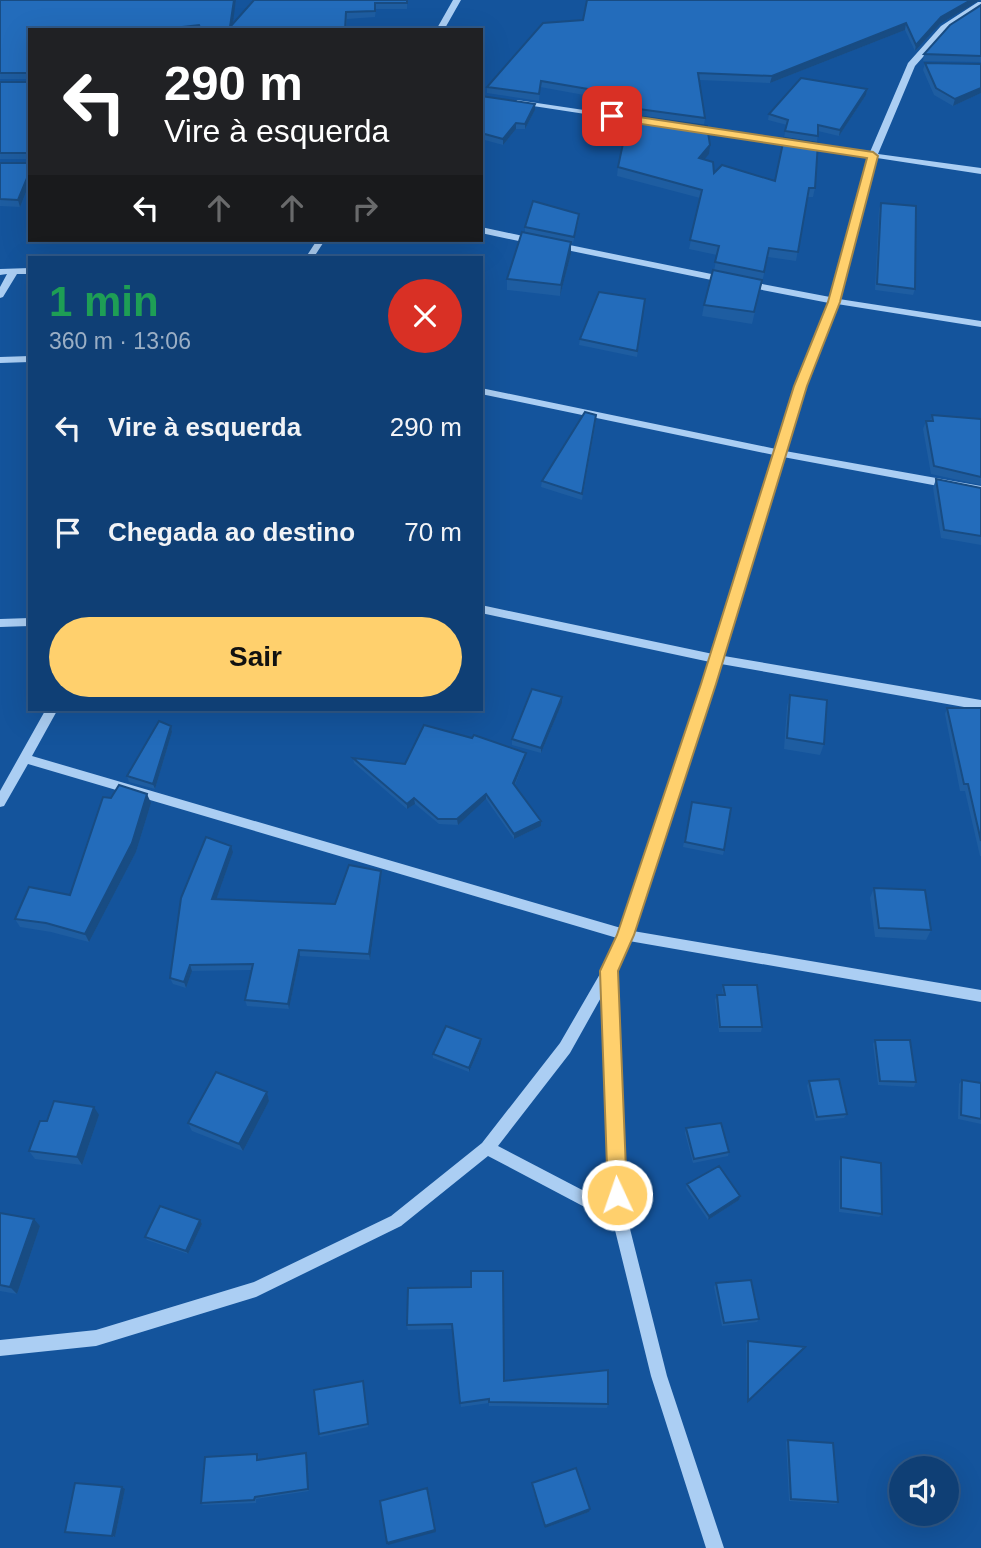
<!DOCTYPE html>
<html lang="pt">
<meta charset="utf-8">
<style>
body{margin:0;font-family:Arial,sans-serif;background:#1d4a7d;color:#f1f3f6;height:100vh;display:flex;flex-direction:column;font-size:26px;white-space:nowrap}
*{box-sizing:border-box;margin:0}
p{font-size:23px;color:#9bafc5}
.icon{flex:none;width:38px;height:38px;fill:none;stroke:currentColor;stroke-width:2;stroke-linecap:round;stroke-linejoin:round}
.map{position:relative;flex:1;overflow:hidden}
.panel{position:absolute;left:28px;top:256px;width:455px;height:455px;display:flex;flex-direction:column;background:#0f3f75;border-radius:0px;box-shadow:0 7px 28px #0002,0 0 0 2px #2f5887}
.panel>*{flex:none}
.guide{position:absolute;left:28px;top:28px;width:455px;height:214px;border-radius:0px;box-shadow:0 7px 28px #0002,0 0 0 2px #2f5887;background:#202124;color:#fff;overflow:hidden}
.buttons{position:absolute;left:889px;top:1456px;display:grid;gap:14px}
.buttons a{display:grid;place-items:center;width:70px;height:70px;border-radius:50%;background:#0f3f75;box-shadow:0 7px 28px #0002,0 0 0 2px #2f5887;font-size:35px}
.pin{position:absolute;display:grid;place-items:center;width:60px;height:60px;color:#fff;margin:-30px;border-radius:14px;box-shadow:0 4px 10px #0006}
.me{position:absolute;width:77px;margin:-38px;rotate:357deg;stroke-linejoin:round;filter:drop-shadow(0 0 5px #0008)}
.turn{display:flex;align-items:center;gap:24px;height:147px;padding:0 21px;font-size:32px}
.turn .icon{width:91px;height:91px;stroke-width:2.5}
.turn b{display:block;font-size:49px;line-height:60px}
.lanes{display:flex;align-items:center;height:66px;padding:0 21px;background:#0003;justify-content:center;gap:35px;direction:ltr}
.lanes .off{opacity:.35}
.round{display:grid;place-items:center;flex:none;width:74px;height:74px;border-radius:37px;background:#1d4a7d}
.overview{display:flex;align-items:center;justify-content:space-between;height:119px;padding:0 21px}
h1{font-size:42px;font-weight:700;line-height:52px;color:#1e9e55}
.cta{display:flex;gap:14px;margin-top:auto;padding:14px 21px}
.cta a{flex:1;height:80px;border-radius:42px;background:#ffd06d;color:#111;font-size:28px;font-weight:700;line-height:80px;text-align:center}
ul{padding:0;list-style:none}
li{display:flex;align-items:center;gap:21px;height:105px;padding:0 21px}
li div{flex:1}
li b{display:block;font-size:26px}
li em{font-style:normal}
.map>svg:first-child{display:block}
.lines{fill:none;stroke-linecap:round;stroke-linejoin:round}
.minor{fill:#abcef3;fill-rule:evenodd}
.wall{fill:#1e5da1}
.shaded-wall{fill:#184c83}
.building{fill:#236cbb;stroke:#184c83;stroke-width:2}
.route{fill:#ffd06d;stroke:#a68747;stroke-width:2}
</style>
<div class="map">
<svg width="981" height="1548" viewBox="0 0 981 1548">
<rect width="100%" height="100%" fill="#14549c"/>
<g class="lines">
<path class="minor" d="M453,0h8l-17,30h-8z
M978,2h3v5l-34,23 -32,36 -37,88 103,14v6l-104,-16 -38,141 142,22v6l-144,-23 -32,82 -20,65 196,35v8l-198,-37 -59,199 257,44v10l-260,-46 -88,267 348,59v12l-352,-61 -13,30 11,246 40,159 57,172h-18l-55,-172 -38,-154 -125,-66 -87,70 -145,71 -160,49 -96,10v-16l96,-10 158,-48 137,-66 91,-73 78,-100 44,-76 13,-29 -589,-174 -24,42 -4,1v-16l46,-82h12l-26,47 589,172 89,-266 -229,-49v-8l232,49 61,-199 -293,-61v-6l295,61 19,-63 34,-83 -82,-16 -5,-3 5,-3 83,16 39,-140 -176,-26 -4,-2 4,-2 177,25 38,-89 33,-37zM603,994l8,211 -113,-59 72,-93z
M517,100l127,19 4,2 -4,2 -124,-19 -4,-2z
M481,227l52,11 4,3 -4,3 -52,-11z
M317,240h8l-11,17h-8z
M555,242l171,35 5,3 -5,3 -174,-36 -1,-2z
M30,268v6h-13l-14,23 -3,1v-11l7,-13 -7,1v-6z
M30,356v6l-30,1v-6z
M30,618v8l-30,1v-8z"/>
</g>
<path class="wall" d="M0,0h236l-4,25 22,-25h153v9h-31l-1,8 -28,2 -1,11h-316v152l-10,25 -20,-1v-43h28l1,-4h-29v-77h28l1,-3h-29z
M587,0h393l-40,24 -25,27 -10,-21 -135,53 -71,-3 6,38 -1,7 -74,-11 1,-7 -4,-1 1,-3 -88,-16 -1,14 -52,-8v-6l96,-67z
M981,5v57l-58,-1 1,-7z
M925,63l56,1v29l-28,13 -19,-11 -11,-25z
M867,89l-1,6 -27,41 -21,-5 -1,11 -33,-5 3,-12 -19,-5 1,-6z
M481,96l54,8v6l-10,19h-9l-13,16 -22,-6z
M709,154l-5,5 10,14 61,8 40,7 -2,9h-6l-11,64 -28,-4 -16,67 -50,-8 2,-11 10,-34 3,-16 -28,-6 11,-51 -83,-22 1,-9z
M881,203l34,86 -2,6 -38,-5 4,-81z
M579,220l-6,23 -2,-1v12l-11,42 -53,-6v-11l18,-46v-6z
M156,240h36v2h-35z
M645,299l-8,58 -58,-12 1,-6z
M932,415l49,4v66l-50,-11 -8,-45 3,-8h4z
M596,421l-14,79 -41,-13 1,-6z
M936,479l45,9v57l-40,-7 -8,-50z
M790,695l34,49 -4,11 -36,-6 3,-43z
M562,703l-21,50 -29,-8v-6z
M947,708h34v148h-1l-15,-65h-5l-15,-77z
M171,726l1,6 -17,57 -26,-7 -2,-6z
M526,753l-1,5 -10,27 26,36v5l-27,13 -28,-40 -28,26 -19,-1 -24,-20 -8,5 -53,-46 -1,-5 52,6z
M692,802l32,48 -1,5 -40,-8z
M151,803l-15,49 -47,90 -38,-10 -31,-5 -5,-8 55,-24z
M233,852l-17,48 119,4 46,-26 -11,82 -70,-4 -11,53 -42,-3 -2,-6 7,-30 -60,1 -6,17 -13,-4 -3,-6z
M874,888l57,42 -5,10 -51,-3 -5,-39z
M723,985l39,42 -1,5h-42l-4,-32 2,-5h6l-1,-6z
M481,1039v5l-12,28 -36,-14v-4z
M875,1040l41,42 -2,5 -36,-2 -5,-41z
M962,1080l19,3v41l-23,-5 1,-35z
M809,1081l38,33 -3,4 -29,3 -8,-35z
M267,1092l2,9 -26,50 -51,-20 -4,-8z
M99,1115l-17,50 -47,-6 -6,-8 18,-30z
M686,1128l43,24 -1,4 -35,7 -8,-30z
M841,1157l41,57 -3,3 -40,-5v-51z
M687,1184l52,16 -31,20 -22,-32z
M0,1213l34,6 6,7 -23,68 -17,-3z
M200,1220l2,4 -14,30 -41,-14 -2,-3z
M716,1283l43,36 -2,3 -35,4 -8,-39z
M471,1287l33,94 104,23 -1,4 -118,-2v-3l-28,4 -9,-78 -44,1 -1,-5z
M748,1341l55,9 -56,53 -1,-59z
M363,1384l5,43 -48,10 -1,-3z
M788,1440l50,62 -2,2 -47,-3 -3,-59z
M306,1453l1,2 2,36 -53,8v4l-53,2 -2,-2 58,-47 -1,4z
M532,1483l57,29 -44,16 -13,-42z
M125,1489l-10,48 -47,-4 -3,-1z"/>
<path class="shaded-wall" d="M234,0h2l-4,30 -2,-3z
M971,0h9l-40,24 -25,27 1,-6 25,-28z
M906,23l-1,7 -135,53 2,-7z
M199,25l1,5h-44z
M981,88v5l-28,13 2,-7z
M867,89l-1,6 -27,41 1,-6z
M535,104v6l-10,19v-5z
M516,123v6l-13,16v-6z
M710,145l-1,9 -11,13 1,-9z
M30,171v11l-10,25 -2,-7z
M571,242v12l-11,42 1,-11z
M562,697v6l-21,50v-5z
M171,726l1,6 -17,57 -2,-5z
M526,753l-1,5 -12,30v-5z
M147,794l4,9 -15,49 -47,90 -4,-8z
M486,794v5l-28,26 -1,-6z
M414,798l1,6 -8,5v-5z
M541,821v5l-27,13v-5z
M231,846l2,6 -19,54 -2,-7z
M381,871v7l-11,82 -1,-6z
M299,950l1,6 -11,53 -1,-5z
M190,965l2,6 -6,17 -2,-6z
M481,1039v5l-12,28v-4z
M267,1092l2,9 -26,50 -4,-7z
M94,1107l5,8 -17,50 -5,-8z
M740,1196l-1,4 -31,20 1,-4z
M34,1219l6,7 -23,68 -7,-7z
M200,1220l2,4 -14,30 -2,-3z
M805,1347l-2,3 -56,53 1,-2z
M306,1453l1,2 2,36 -1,-2z
M122,1487l3,2 -10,48 -3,-1z
M590,1509l-1,3 -44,16v-2z
M435,1530l1,2 -48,13 -1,-2z"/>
<path class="building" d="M0,0h234l-4,27 24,-27h153v3h-32v8l-29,1 -1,18h-144l-2,-5 -43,5h-126v44l-2,-1h-28z
M587,0h384l-30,17 -25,28 -10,-22 -134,53 -74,-3 7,45 -74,-10 2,-8h-5l1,-4 -88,-15 -2,13 -52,-7 56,-64 40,-3z
M981,5v51l-57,-2 26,-29z
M925,63l56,1v24l-26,11 -19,-11z
M30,78v76l-2,-1h-28v-71h28z
M801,78l66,11 -27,41 -22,-5v11l-33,-5 3,-11 -19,-6z
M481,96l54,8 -10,20 -9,-1 -13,16 -22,-6z
M629,115l78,11 3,19 -11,13 14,4 1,11 8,-8 53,16 9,-43 34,5 -3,45h-6l-11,64 -29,-4 -5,24 -49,-10 4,-16 -29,-6 12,-50 -84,-23z
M30,159v12l-12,29 -18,-1v-36h28z
M533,201l46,13 -5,23 -49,-10z
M881,203l35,3 -1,83 -38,-5z
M522,232l49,10 -10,43 -54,-6z
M713,270l49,10 -8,32 -50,-7z
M599,292l46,7 -8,52 -57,-12z
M585,412l11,3 -14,79 -40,-13z
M932,415l49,4v58l-47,-11 -8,-45h7z
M936,479l45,9v48l-37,-6z
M532,689l30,8 -21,51 -29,-9z
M790,695l37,5 -3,44 -37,-6z
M947,708h34v133l-13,-57h-4z
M159,721l12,5 -18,58 -26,-8z
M424,725l48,13 2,-3 52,18 -13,30 28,38 -27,13 -28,-40 -29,25h-19l-24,-21 -7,6 -54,-46 52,6z
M119,785l28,9 -15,49 -47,91 -39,-11 -31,-4 14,-32 41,8 33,-98 8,1z
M692,802l39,6 -7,42 -39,-8z
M206,837l25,9 -19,53 123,5 14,-39 32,6 -12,83 -70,-4 -11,54 -43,-4 8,-36 -63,1 -6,17 -14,-4 11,-80z
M874,888l51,2 6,40 -52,-2z
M723,985h34l5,42h-42l-3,-32h8z
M446,1026l35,13 -12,29 -36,-14z
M875,1040h35l6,42 -36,-1z
M216,1072l51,20 -28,52 -51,-21z
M839,1079l8,35 -30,3 -8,-36z
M962,1080l19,3v36l-20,-4z
M54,1101l40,6 -17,50 -48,-6 11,-30h7z
M721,1123l8,29 -35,7 -8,-31z
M841,1157l40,6 1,51 -41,-6z
M719,1166l21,30 -31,20 -22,-32z
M160,1206l40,14 -14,31 -41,-14z
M0,1213l34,6 -24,68 -10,-2z
M471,1271h32l1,110 104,-11v34l-119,-2v-3l-29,4 -8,-79 -45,1 1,-37 63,-1z
M751,1280l8,39 -35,4 -8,-40z
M748,1341l57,6 -57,54z
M363,1381l5,43 -49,10 -5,-44z
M788,1440l45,3 5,59 -47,-3z
M306,1453l2,36 -53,8 -1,3 -53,3 4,-46 52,-3v6z
M576,1468l14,41 -45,17 -13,-43z
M75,1483l47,4 -10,49 -47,-4z
M427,1488l8,42 -48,13 -7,-42z"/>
<path class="route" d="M612,113l261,39 5,4 -38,146 -33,84 -91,298 -82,251 -16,36 9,224 -3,7 -7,3 -6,-3 -3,-7 -8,-224 17,-36 84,-251 93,-298 34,-84 39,-144 -259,-39v-5z"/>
</svg>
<div class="buttons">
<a><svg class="icon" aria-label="sound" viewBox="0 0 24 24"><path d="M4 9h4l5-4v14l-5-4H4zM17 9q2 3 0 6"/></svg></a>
</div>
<div class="pin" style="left:612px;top:116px;background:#d93025"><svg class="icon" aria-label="arrive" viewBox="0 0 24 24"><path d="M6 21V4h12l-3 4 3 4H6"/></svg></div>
<svg class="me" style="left:617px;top:1195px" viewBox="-20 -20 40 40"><circle r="17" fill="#ffd06d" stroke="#fff" stroke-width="3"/><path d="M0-11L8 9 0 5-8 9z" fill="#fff"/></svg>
<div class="guide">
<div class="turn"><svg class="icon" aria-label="left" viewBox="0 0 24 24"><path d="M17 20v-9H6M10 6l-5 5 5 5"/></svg><div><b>290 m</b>Vire à esquerda</div></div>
<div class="lanes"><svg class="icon" aria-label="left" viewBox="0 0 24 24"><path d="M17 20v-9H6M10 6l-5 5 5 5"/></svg><svg class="icon off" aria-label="ahead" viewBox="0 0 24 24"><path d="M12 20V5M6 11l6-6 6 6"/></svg><svg class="icon off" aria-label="ahead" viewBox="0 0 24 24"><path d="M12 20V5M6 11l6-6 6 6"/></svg><svg class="icon off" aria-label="right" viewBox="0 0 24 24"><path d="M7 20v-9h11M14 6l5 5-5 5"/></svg></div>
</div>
<section class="panel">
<div class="overview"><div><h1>1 min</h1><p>360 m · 13:06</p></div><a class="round" style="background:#d93025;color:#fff"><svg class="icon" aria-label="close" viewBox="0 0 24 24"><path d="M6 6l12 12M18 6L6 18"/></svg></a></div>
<ul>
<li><svg class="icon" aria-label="left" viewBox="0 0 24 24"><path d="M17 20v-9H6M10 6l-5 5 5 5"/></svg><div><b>Vire à esquerda</b></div><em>290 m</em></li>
<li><svg class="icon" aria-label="arrive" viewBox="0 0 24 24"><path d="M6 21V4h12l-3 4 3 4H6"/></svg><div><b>Chegada ao destino</b></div><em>70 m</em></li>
</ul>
<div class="cta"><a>Sair</a></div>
</section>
</div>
